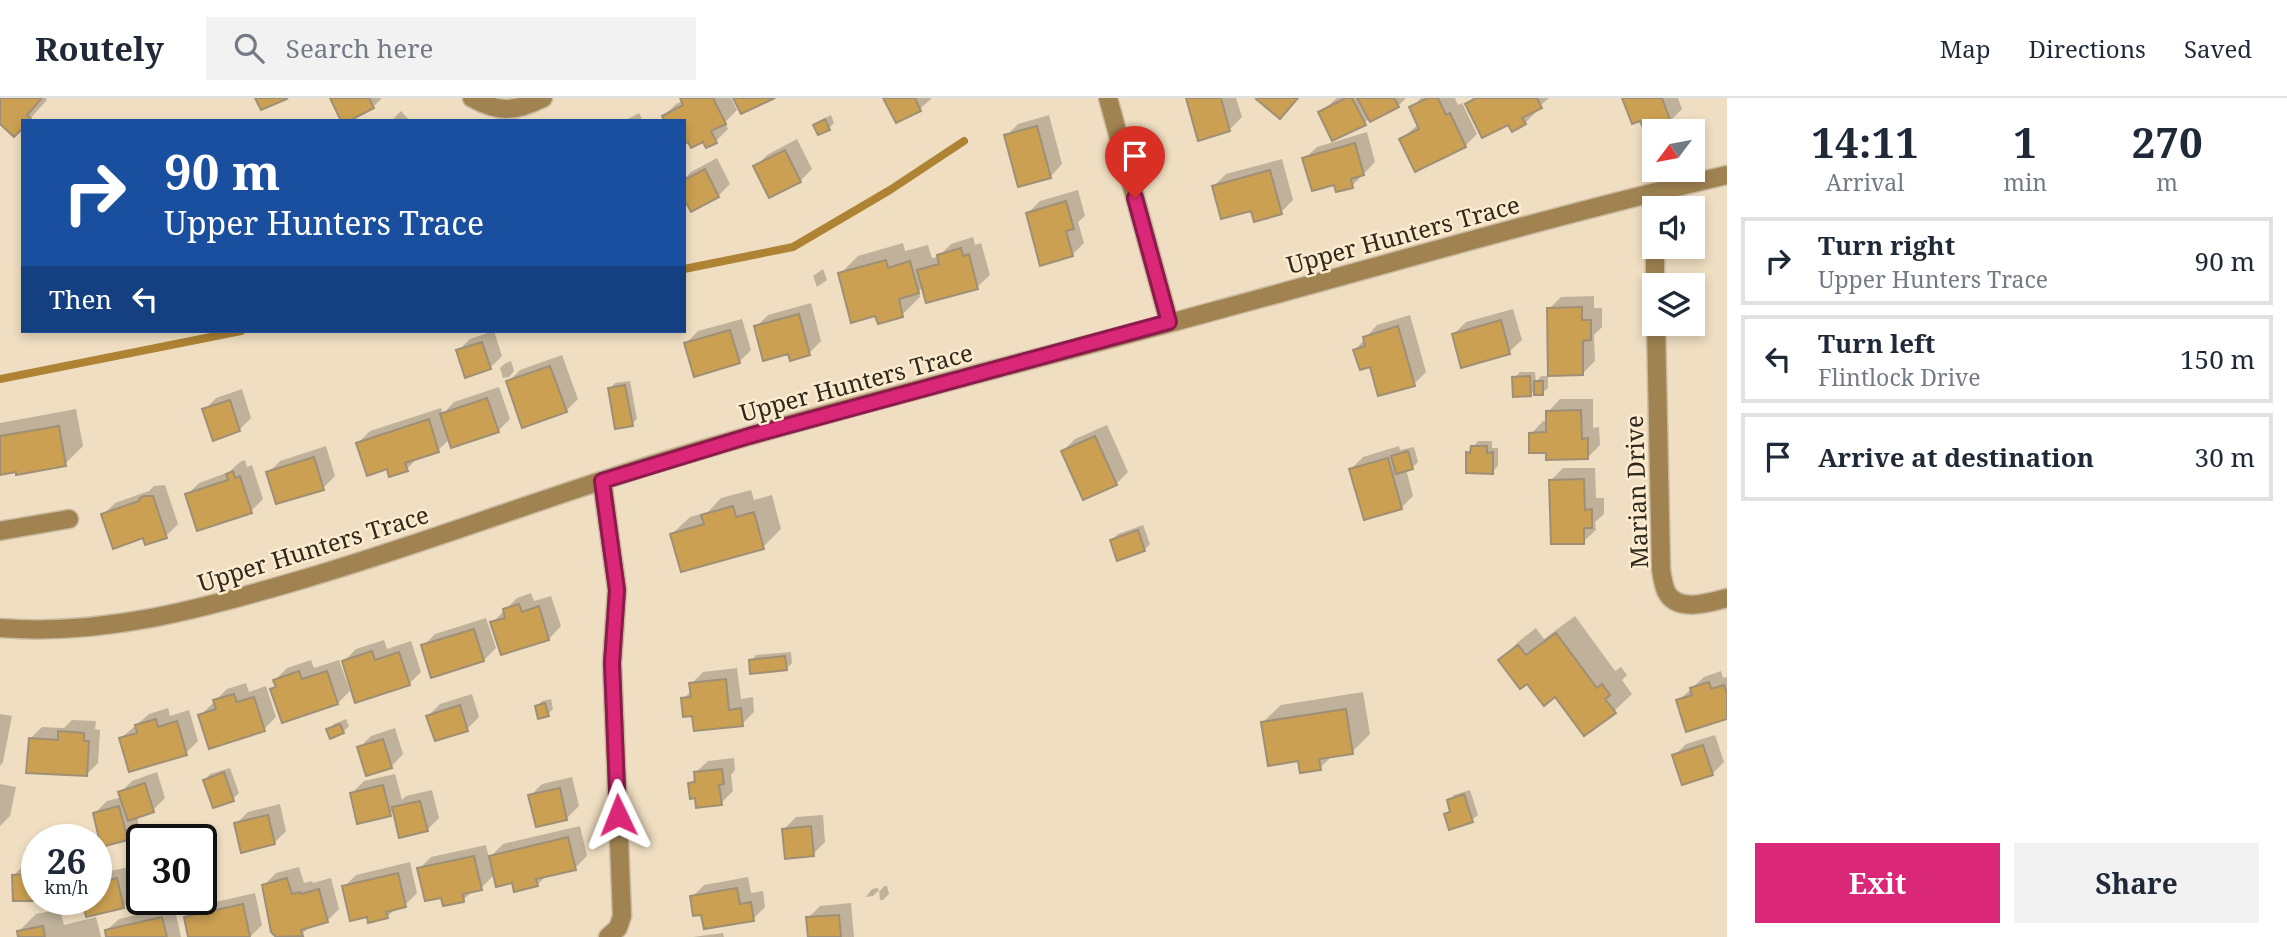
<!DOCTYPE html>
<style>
body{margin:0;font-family:"Noto Serif",serif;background:#f2f2f3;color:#1f2937;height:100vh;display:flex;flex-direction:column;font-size:26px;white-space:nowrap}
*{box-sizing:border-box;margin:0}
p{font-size:23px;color:#747a83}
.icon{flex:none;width:38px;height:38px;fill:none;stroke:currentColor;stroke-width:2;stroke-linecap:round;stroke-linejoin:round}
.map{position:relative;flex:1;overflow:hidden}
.drawer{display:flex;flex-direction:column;background:#fff;width:560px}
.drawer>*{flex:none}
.guide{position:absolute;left:21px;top:21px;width:665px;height:214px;border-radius:0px;box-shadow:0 4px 10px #0003;background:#1a4fa0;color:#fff;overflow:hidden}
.needle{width:46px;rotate:238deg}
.buttons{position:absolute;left:1642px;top:21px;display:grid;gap:14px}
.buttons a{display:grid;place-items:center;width:63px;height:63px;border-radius:0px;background:#fff;box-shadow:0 4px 10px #0003;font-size:35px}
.speed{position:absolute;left:21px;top:726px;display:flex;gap:14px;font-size:35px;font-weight:700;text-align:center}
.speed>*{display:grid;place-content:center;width:91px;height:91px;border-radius:50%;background:#fff;box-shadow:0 4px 10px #0003;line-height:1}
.speed small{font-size:18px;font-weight:400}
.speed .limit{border:4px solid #111;border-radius:10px;background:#fff;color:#111}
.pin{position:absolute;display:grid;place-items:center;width:60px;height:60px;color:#fff;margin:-72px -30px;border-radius:50% 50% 50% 0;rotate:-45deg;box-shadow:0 0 7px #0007}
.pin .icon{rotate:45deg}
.me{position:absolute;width:77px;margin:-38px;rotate:358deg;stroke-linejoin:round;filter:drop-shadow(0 0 5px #0008)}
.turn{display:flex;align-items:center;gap:24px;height:147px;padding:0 28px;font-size:32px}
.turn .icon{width:91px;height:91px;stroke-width:2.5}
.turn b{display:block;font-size:49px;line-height:60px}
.then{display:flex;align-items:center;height:66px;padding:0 28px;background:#0003;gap:14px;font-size:26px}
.eta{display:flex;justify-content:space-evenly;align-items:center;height:119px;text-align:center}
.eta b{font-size:42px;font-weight:700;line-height:49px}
.cta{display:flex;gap:14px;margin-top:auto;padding:14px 28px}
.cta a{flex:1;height:80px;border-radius:0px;background:#db2777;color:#fff;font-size:28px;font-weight:700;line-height:80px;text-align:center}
.cta a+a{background:#f2f2f3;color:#1f2937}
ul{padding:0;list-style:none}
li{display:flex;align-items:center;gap:21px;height:88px;margin:0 14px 10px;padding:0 14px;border:4px solid #e0e1e3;border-radius:0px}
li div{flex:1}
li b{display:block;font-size:26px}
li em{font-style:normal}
header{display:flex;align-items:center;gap:42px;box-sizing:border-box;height:98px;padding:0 35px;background:#fff;border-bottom:2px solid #e0e1e3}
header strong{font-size:33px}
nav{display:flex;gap:38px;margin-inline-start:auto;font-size:24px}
.search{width:490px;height:63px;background:#f2f2f3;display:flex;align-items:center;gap:18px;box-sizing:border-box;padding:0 24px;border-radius:0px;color:#747a83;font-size:26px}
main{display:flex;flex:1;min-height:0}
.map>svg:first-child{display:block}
.shadow{fill:#0003}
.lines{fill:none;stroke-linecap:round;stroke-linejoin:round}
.stream{stroke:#ae8333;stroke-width:8}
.building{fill:#cba052;stroke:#9f8f75;stroke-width:2}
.minor-casing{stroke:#c9baa0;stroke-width:21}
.minor{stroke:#a08351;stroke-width:18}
.route-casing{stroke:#8e194d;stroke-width:18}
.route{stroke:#db2777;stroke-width:12}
.labels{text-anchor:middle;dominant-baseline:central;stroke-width:5;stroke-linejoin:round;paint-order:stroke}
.street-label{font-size:24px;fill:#2f281d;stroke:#fcebce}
</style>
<header>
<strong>Routely</strong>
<div class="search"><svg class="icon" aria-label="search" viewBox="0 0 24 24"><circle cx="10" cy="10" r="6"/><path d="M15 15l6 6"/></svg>Search here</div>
<nav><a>Map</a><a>Directions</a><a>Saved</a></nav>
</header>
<main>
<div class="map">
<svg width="1727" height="839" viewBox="0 0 1727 839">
<rect width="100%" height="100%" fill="#efdec1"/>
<path class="shadow" d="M0,0h46l1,2 -19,21 -28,1z
M332,0h50l-9,9z
M682,0h49l6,12 -12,12 3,7 -12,12 -9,5 -23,-25 -20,-5 12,-12 7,-3z
M886,0h46l-12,11 -23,12z
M1188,0h48l6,19 -12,12z
M1337,0h69l-8,8 -28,12 -6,5 -44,-10z
M1421,0h34l3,7 4,-2 15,31 -12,12 -64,-7 18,-15 -8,-16z
M1473,0h76l-13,11 1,2 -12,12h-16l-42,-19z
M1624,0h54l4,11 -12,12 -29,-3z
M401,13l9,10h-19z
M639,15l4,8h-18l1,-1z
M831,17l3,8 -5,5 -14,-3 6,-5z
M1049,17l13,49 -12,13 -44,-41 12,-12z
M1367,34l8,30 -23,24 -17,-4 -31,-23 13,-12z
M797,41l15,30 -12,12 -45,-14 12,-12z
M717,60l13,26 -12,12 -34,-1v-16l7,-7z
M1282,61l11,41 -12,12 -29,-3 -38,-23 12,-12z
M1078,92l7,26 -7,6 6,21 -12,12 -44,-42 12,-12z
M973,139l2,8 6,-2 9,32 -13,12h-54l-4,4 1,6 -18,18 -25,-1 -37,-40 18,-18 45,-13 2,8 23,-6 4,13 6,-1 13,-13z
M823,171l4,11 -10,7 -4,-11z
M1594,198v12h8v19l-8,8 1,26 -12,12 -34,-64 12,-12z
M811,205l10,38 -12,12 -53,-26 12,-12z
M1513,211l9,31 -13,12 -55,-18 12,-12z
M1410,217l16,57 -12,12 -43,-19 -16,-15 22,-25z
M742,221l9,31 -12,12 -53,-19 12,-12z
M494,233l8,25 -12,12 -32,-17 12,-12z
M562,257l16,44 -12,12 -58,-29 12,-12z
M511,263l3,10 -5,6 -6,1 -3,-10 6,-5z
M1520,274h15l1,10 5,-6h7v12l-6,5 -6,-4 -6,6 -16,-17z
M630,283l7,38 -5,5 -22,-35 5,-6z
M499,289l11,32 -12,12 -48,8 -12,11 -19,6 -12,13 -17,6 -2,-8 -30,-24 12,-12 71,-23 2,6 11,-12z
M242,291l9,29 -12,12 -35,-20 12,-12z
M1560,301h33v29l6,-1 1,18 -12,12 -41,-6 -16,-17 12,-13h5v-9z
M76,311l7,37 -18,18 -65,10v-51z
M1107,327l21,47 -12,12 -53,-33 12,-12z
M1478,343h14v7h6v18l-6,6 -24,-19z
M326,348l9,30 -12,12 -55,-15 12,-12z
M1399,348l1,4 14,-3 4,15 -6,6 -6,1 7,27 -12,12 -50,-39 12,-12z
M245,362l2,7 5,-2 11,34 -12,12 -64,-16 12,-12 30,-11 11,-10z
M1563,370h32l1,30h8v16l-9,8 1,8 -13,12 -32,-62z
M165,387l13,39 -12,12h-22l-41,-21 12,-12 34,-12 5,-5z
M751,392l3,10 18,-5 9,34 -18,18 -91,-13 18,-17 18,-5 13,-14z
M1143,427l7,19 -6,6 -32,-10 6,-6z
M531,495l3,8 17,-5 10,30 -12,13 -47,14 -10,-30 25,-25z
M1575,518l40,55 6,-4 6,8 -5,5 10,14 -18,17 -58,-16 -28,-14 -27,-21 17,-18 18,-14 8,11z
M486,520l10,30 -12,12 -61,-14 12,-12z
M384,542l3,9 24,-8 10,31 -12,12 -65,-23 12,-12z
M791,554l1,11 -6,6 -35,-8 5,-6z
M311,562l3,8 25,-8 11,31 -12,12 -66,-13 5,-5 -2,-5 12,-12z
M737,570l4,31 12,-2 1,15 -12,12 -48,-10 -11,-15 9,-9 -1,-6 12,-12z
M1721,573l2,7 4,-1v40l-49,-16 26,-24z
M246,585l3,9 17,-6 10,31 -12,12 -64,-13 27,-27z
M1363,594l7,42 -18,18 -19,3 -13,13 -20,-9 -37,-37 18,-17z
M472,596l7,23 -12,12 -39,-13 12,-12z
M551,601l2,10 -5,5 -12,-7 6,-6z
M168,610l2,8 19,-6 9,31 -12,12 -65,-15 28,-24z
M0,616l12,2 -9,46 -3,4z
M346,621l3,7 -6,6 -15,-2 6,-6z
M72,622l24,1 -1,8 5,1 -2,33 -12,12 -56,-36 12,-12 22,1z
M395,630l8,26 -12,13 -32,-19 12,-12z
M1715,637l9,27 -12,12 -38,-18 12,-12z
M734,660l1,12 -4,5 2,16 -12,12 -25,-7 -6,-12 6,-7 -1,-4 13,-12z
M230,670l9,25 -6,6 -28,-19 5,-6z
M157,674l8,26 -12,12 -16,6 2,11 -12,12 -32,-26 12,-12 15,-4 -2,-4 12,-12z
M395,676l7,26 4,-4 26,-6 7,28 -12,12 -33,-20 -4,4 -38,-21 12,-12z
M572,679l7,29 -12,12 -37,-22 12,-12z
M0,686l16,3 -6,29 -10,10z
M1470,692l8,25 -6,5 -26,-5 5,-6 -2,-8 5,-6z
M280,706l6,27 -12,12 -38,-19 12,-12z
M823,717l2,27 -12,12 -29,-25 12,-12z
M197,727l3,15h-41l8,-8z
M580,728l7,30 -12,12 -27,6 -11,11 -23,-4 -19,-7 -14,14 -7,2 -11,10 -20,-4 -24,-27 12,-12 55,-12 3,13 14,-14z
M37,746l-1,17 1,38 -23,-24 12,-12h4l-2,-13z
M410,764l7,31 -12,12 -8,2 -10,10 -18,-2 -25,-28 12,-12z
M129,769l6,28 -12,12 -36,8 -3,-15h12v-26z
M299,769l5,16 8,-2 1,2 18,-5 8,31 -12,12 -16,4 -9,9 -25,3 -14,-51 13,-13z
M748,779l3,16 12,-2 2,16 -12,12 -50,-6 -11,-16 12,-12z
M884,788h3l2,8 -6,6h-3l-1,-10 -6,6 -7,1 6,-8 6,-1 1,4z
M255,795l7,32 -12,12h-60l-4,-19 12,-12z
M851,805l3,34h-44l-2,-19 12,-12z
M174,808l7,31h-73l-2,-6 13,-12z
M60,811l4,16 32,-8 5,20h-82l-1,-5 18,-18z
M723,835l1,4h-31z"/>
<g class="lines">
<path class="stream" d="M684,171l109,-22 97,-57 74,-49
M0,281l241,-48"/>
</g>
<path class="building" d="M0,0h42l-15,17 4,4 -8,2v7l-9,9 -14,-13z
M255,0h31l1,1 -26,11z
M330,0h39l5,10 -25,13h-8z
M680,0h33l13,26 -15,7 6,12 -11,5 -3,-6 -12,6 -3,-6 -4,2v-23h-20l-2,-5 21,-11z
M733,0h42l-34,16z
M883,0h32l6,13 -25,12z
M1186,0h35l9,33 -32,10z
M1257,0h41l-18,21 -24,-20z
M1346,0h6l14,27 -34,16 -14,-29z
M1357,0h37l5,9 -29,15z
M1428,0h10l8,17 4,-2 16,34 -51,25 -16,-33 20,-10 -10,-22z
M1476,0h61l5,10 -20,10 4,6 -14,8 -4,-7 -26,13 -17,-34z
M1622,0h40l9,25 -26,9 -5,-11 -8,3z
M825,21l5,11 -12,5 -5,-10z
M1037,28l14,52 -33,9 -14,-52z
M1355,45l9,32 -13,4 2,9 -17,4 -2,-7 -22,6 -10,-33z
M785,52l16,32 -32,16 -16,-32z
M705,71l14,28 -28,15 -7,-13v-19z
M1270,72l12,44 -28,8 -3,-11 -30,8 -9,-33z
M1066,103l8,28 -8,2 7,25 -33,10 -14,-53z
M961,150l2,8 6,-2 9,35 -52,14 -9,-33 22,-6 -2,-9z
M886,162l2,8 22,-7 9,32 -20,6 4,18 -25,7 -3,-8 -24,7 -13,-50z
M1582,209v13h9v20l-8,1v34l-35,1 -1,-68z
M799,216l11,41 -20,6 -2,-7 -25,7 -9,-35z
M1501,222l9,34 -49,14 -9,-34z
M1398,228l17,60 -37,10 -8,-29 -10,3 -7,-20 12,-4 -2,-9z
M730,232l10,33 -46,14 -10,-34z
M482,244l9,27 -26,9 -9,-28z
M550,268l17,46 -45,16 -16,-47z
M1530,278l1,20 -18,1 -1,-20z
M1534,283h9v14h-9z
M625,287l8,41 -18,3 -7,-41z
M487,300l12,34 -48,16 -11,-34z
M230,302l10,31 -27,10 -11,-32z
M1581,312l1,29 6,-1v21l-42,1v-7h-17v-20l17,-1v-21z
M429,321l10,33 -34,11 3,8 -19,6 -2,-8 -20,7 -11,-33z
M59,328l7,40 -50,9v-3l-16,3v-39z
M1095,338l22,49 -34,15 -22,-49z
M1471,348h16v7l6,-1v22l-27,-1v-21l4,1z
M1408,353l5,18 -17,5 -5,-18z
M314,359l10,33 -48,14 -10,-32z
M1388,360l14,51 -38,11 -15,-51z
M233,373l2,7 5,-2 12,37 -55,18 -12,-37 43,-14 -2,-6z
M1584,381l1,31 7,-1v19h-8v16h-33l-2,-64z
M144,398h9l14,42 -22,7 -2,-7 -30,11 -12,-35 38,-13 1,-3z
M733,408l3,11 18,-5 10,37 -83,23 -11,-38 34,-10 -3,-9z
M1138,432l7,21 -28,10 -7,-21z
M519,506l3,8 17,-6 10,34 -48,15 -11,-33 15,-4 -2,-9z
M474,531l10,32 -53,17 -10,-33z
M1556,535l41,55 5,-4 8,11 -5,4 11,14 -32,23 -29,-39 -11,9 -17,-22 -7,5 -22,-29 20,-15 8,10z
M372,553l3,9 24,-8 11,33 -55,18 -13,-42z
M785,558l2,14 -37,4 -1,-14z
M299,573l3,8 25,-8 11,33 -56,19 -12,-34 6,-2 -3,-7z
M726,581l3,31 12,-2 2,18 -49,5 -2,-15 -9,1 -2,-19 10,-1 -2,-14z
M1709,584l2,7 13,-4 3,9v25l-41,13 -10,-32 16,-5 -2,-7z
M234,596l3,8 17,-5 11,34 -56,18 -11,-34 18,-6 -3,-9z
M545,605l4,13 -11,3 -3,-13z
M460,607l8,26 -33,10 -9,-25z
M1346,611l7,45 -34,5 2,11 -21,3 -2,-12 -30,5 -7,-44z
M156,621l2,8 19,-6 10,34 -58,17 -10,-34 18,-5 -2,-8z
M340,626l4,9 -14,6 -4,-10z
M58,633l26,2v8h5l-2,35 -61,-3 3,-35 29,2z
M383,641l9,29 -26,8 -9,-29z
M1703,647l10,30 -31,10 -10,-30z
M722,671l2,15 -5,1 3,20 -26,3 -1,-10 -5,1 -2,-16 7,-1 -1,-10z
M224,674l10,29 -21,7 -10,-28z
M145,685l9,29 -26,9 -10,-29z
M383,687l8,31 -34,8 -7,-31z
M560,690l7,32 -31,7 -8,-32z
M1464,696l9,28 -24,8 -5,-16 6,-2 -3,-12z
M420,703l8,30 -29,7 -7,-31z
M119,708l9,34 -27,7 -8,-34z
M268,717l7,29 -34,9 -7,-30z
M811,728l3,30 -29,3 -3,-30z
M568,739l8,33 -40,9 2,7 -24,6 -2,-9 -16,4 -7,-31z
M37,750v14l-9,2 -2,-14z
M474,758l8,34 -19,4 1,8 -21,4 -2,-8 -16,3 -8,-33z
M398,775l8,34 -20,5 2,6 -20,5 -1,-6 -17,4 -8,-35z
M37,776v26l7,1h-31l-1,-26z
M117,780l7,30 -38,9 -4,-17h14v-17z
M287,780l5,16 8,-2 1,2 18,-5 9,33 -27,8 2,6 -27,1 -5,-5 -9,-47z
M737,790l3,16 11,-2 3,19 -50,8 -3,-14 -8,1 -3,-20z
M243,806l7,33h-62l-4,-20z
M839,817l2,22h-33l-2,-20z
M162,819l5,20h-61l-1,-7z
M43,828l2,11h-27l-1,-6z"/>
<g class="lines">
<defs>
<path id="minor" d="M472,0c27,15 43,14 71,0
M1108,0l61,224
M1655,149v38
M1656,226l5,245c1,7 2,15 5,22 10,22 43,12 61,7
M602,383l15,109 -5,73 10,253 -4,12 -10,9
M0,433l69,-12
M0,530c103,8 202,-19 300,-48 124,-36 244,-83 367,-120 181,-55 365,-99 547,-149 171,-46 341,-96 513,-136"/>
</defs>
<use href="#minor" class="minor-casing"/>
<use href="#minor" class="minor"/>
</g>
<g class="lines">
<defs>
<path id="route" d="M618,717l-6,-152 5,-73 -15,-109 147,-45 420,-114 -34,-124"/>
</defs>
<use href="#route" class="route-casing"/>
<use href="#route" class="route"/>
</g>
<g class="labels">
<g class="street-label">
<text transform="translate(1403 136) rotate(-15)">Upper Hunters Trace</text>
<text transform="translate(856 284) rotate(-15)">Upper Hunters Trace</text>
<text transform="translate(1636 394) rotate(-92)">Marian Drive</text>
<text transform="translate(313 450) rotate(-17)">Upper Hunters Trace</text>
</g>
</g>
</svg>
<div class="buttons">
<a><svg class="needle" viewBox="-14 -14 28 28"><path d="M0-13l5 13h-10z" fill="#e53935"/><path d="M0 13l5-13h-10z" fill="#747a83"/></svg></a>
<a><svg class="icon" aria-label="sound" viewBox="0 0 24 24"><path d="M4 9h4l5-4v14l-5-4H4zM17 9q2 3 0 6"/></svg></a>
<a><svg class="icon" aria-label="layers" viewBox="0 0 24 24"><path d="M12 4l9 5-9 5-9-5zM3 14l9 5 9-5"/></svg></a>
</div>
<div class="speed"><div>26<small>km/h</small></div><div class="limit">30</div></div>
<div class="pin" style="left:1135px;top:100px;background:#d93025"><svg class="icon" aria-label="arrive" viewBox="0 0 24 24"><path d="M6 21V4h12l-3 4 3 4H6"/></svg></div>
<svg class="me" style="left:618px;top:717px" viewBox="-20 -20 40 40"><path d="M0-17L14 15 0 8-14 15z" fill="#db2777" stroke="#fff" stroke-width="4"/></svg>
<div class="guide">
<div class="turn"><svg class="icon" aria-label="right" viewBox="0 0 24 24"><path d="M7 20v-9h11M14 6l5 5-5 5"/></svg><div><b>90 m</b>Upper Hunters Trace</div></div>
<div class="then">Then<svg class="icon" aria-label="left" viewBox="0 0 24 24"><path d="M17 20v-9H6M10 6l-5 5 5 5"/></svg></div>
</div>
</div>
<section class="drawer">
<div class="eta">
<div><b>14:11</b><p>Arrival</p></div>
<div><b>1</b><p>min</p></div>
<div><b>270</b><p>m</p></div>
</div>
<ul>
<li><svg class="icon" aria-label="right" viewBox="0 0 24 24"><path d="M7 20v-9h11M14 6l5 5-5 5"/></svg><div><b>Turn right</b><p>Upper Hunters Trace</p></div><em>90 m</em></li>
<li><svg class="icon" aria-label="left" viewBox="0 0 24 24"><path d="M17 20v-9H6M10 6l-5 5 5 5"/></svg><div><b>Turn left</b><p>Flintlock Drive</p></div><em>150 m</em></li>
<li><svg class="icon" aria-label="arrive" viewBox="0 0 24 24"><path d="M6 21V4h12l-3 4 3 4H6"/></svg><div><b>Arrive at destination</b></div><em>30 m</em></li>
</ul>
<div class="cta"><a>Exit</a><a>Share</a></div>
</section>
</main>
